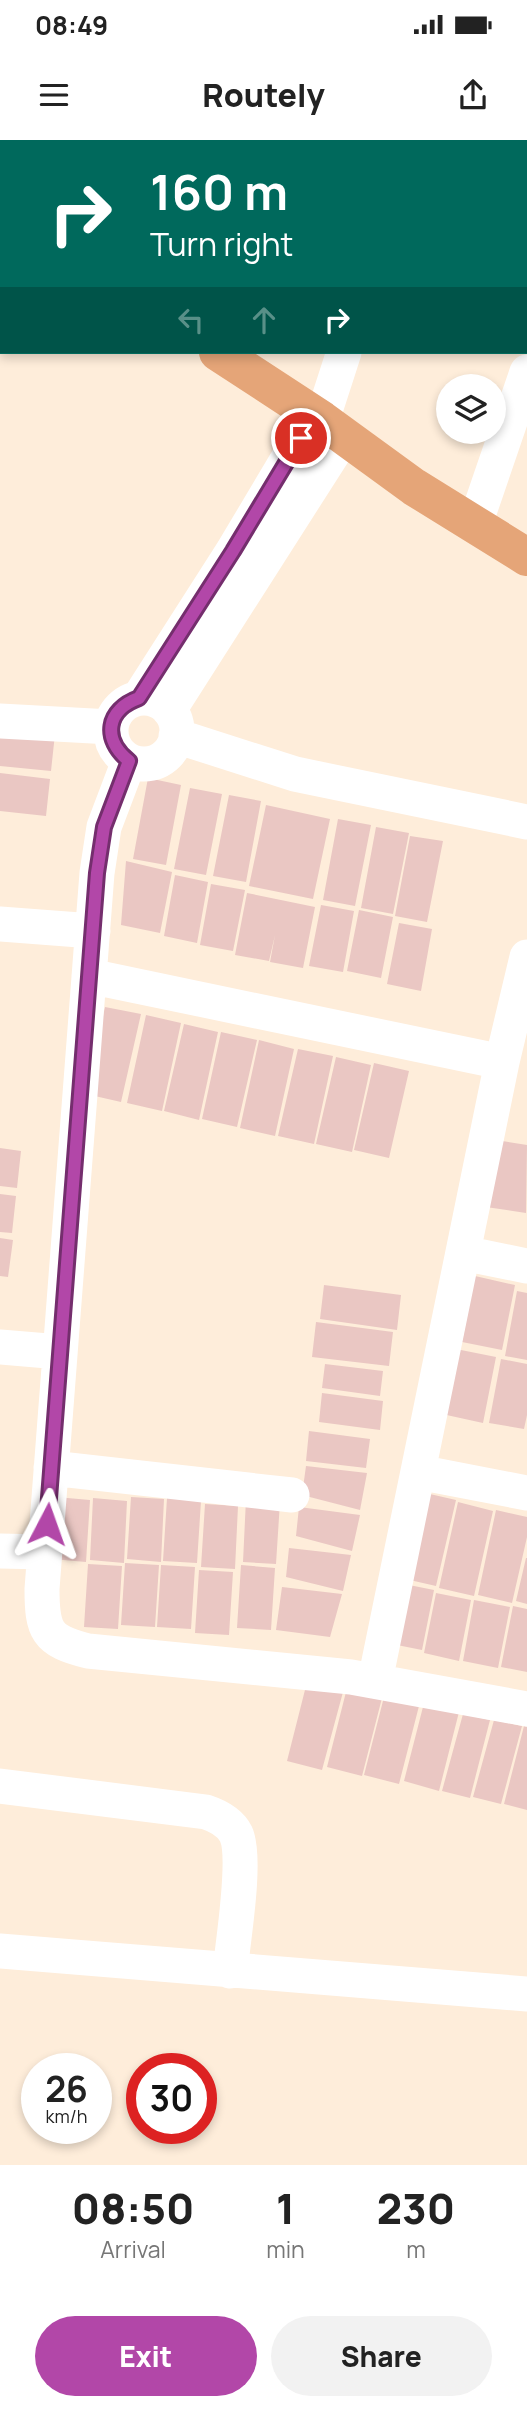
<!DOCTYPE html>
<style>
body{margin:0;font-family:Manrope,sans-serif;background:#f2f2f2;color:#222;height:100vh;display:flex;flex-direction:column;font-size:26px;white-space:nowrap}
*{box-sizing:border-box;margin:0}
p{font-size:23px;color:#767676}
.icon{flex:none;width:38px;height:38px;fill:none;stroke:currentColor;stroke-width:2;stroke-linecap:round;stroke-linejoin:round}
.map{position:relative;height:2025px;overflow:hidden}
.sheet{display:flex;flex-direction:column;background:#fff;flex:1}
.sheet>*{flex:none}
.guide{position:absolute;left:0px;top:0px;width:528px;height:214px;box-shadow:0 4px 10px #0003;background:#00695c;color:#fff;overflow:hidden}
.controls{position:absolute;left:436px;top:234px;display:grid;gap:14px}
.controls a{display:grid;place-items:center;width:70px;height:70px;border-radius:50%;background:#fff;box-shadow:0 4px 10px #0003;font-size:35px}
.speed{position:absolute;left:21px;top:1913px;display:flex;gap:14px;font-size:35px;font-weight:700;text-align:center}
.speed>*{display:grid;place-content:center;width:91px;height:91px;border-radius:50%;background:#fff;box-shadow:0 4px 10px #0003;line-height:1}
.speed small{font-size:18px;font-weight:400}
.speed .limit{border:10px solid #d22;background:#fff;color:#111}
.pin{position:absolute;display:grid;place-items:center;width:60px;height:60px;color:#fff;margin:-30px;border:4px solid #fff;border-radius:50%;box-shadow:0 2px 7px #0007}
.me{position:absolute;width:77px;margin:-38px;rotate:4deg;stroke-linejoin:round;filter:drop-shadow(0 0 5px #0008)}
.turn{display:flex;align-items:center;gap:24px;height:147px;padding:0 35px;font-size:32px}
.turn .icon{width:91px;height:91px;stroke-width:2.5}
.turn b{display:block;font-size:49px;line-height:60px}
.lanes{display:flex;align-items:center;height:66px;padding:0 35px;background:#0003;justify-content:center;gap:35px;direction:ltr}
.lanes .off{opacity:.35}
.eta{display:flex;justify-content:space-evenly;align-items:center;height:119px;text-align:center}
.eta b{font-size:42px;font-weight:800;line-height:49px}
.action{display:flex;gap:14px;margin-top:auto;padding:14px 35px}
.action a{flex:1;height:80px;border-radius:42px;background:#b247a8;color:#fff;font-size:28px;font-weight:800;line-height:80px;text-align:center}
.action a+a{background:#f2f2f2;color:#222}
.status{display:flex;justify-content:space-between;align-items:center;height:49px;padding:0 35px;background:#fff;direction:ltr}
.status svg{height:19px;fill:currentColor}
header{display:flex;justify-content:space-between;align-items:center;height:91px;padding:0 35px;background:#fff;font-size:32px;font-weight:800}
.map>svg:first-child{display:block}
.building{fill:#eac7c3}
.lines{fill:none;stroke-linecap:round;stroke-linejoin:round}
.street{stroke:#fff;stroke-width:35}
.primary{stroke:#e5a578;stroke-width:38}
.route-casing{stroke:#742e6d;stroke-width:18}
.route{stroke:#b247a8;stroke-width:12}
</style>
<div class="status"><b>08:49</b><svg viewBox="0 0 49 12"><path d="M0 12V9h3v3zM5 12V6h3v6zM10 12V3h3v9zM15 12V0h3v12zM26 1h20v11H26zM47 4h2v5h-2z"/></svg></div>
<header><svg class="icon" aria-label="menu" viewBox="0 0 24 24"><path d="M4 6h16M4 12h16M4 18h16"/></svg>Routely<svg class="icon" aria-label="share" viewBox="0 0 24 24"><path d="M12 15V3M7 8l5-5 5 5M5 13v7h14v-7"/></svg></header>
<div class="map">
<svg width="527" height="2025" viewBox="0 0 527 2025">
<rect width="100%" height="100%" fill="#feedda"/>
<path class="building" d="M0,588l55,6 -4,37 -51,-5z
M0,633l50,6 -4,37 -46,-5z
M148,638l33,7 -15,80 -33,-6z
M190,648l32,6 -16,81 -32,-6z
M229,655l32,6 -15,81 -33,-6z
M266,665l64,14 -17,80 -64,-13z
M338,679l33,6 -16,81 -32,-6z
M376,687l33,6 -16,81 -32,-6z
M410,696l33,5 -16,81 -32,-6z
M126,721l46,11 -12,61 -39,-8z
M175,735l33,7 -11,61 -33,-7z
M211,744l34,6 -12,61 -33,-6z
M247,753l68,14 -12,61 -33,-6 5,-27 -6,26 -34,-6z
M321,765l33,6 -11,61 -34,-6z
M359,770l34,7 -12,61 -34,-7z
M399,783l33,6 -11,62 -34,-7z
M105,867l36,7 -20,88 -35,-8z
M146,875l35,8 -19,88 -35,-8z
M184,884l34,8 -19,88 -35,-9z
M221,892l36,8 -20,87 -35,-8z
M259,900l35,9 -19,87 -35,-8z
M298,909l35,7 -19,88 -36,-8z
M336,917l35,8 -19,87 -36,-8z
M374,923l35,8 -20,87 -35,-8z
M496,1000l31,5 -1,68 -40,-6z
M0,1008l21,3 -4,37 -17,-2z
M0,1054l16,2 -4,37 -12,-1z
M0,1098l13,2 -5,37 -8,-1z
M475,1136l40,9 -13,65 -40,-8z
M324,1145l77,10 -4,35 -77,-11z
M517,1151l10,2v67l-22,-4z
M316,1182l77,10 -4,34 -77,-9z
M456,1209l40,8 -13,66 -41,-9z
M501,1219l26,5v51l-3,14 -35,-6z
M325,1224l58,7 -3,25 -58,-8z
M322,1253l61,8 -3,29 -61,-8z
M309,1291l61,8 -4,29 -60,-7z
M306,1326l61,7 -7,37 -58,-15z
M421,1352l35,8 -20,86 -35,-8z
M56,1357l34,3 -4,62 -34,-3z
M131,1357l33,2 -3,63 -34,-3z
M93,1358l34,3 -3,62 -34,-3z
M167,1358l34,3 -4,62 -34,-2z
M246,1359l34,3 -4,62 -33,-2z
M458,1362l35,9 -19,85 -35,-8z
M205,1364l33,2 -3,63 -34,-2z
M299,1367l61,8 -8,36 -56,-15z
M496,1370l31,7v20l-15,66 -34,-8z
M289,1408l62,7 -8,36 -57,-14z
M526,1418h1v46l-11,-3z
M125,1423l34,2 -4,62 -34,-2z
M88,1424l34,2 -4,63 -34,-2z
M161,1425l34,2 -4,62 -34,-2z
M241,1425l34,3 -4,62 -34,-2z
M199,1430l34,2 -4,63 -34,-2z
M399,1443l35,7 -12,60 -35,-7z
M282,1447l60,7 -12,43 -54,-7z
M436,1453l35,7 -12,61 -35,-8z
M474,1460l36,7 -12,61 -35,-7z
M513,1466l14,3v63l-26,-5z
M307,1542l36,10 -21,78 -35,-9z
M347,1548l35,10 -20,78 -35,-9z
M384,1557l35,9 -20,78 -35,-9z
M424,1563l35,9 -20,79 -35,-10z
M463,1574l27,6 -20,78 -28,-7z
M494,1580l28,6 -21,78 -28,-7z
M524,1586l3,1v83l-23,-6z"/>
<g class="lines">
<path class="street" d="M200,2l1,-2
M411,2v-2
M322,280l22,-68
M475,384l52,-152
M139,558l94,-147 81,-136
M111 591a33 33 0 1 1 66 0a33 33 0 1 1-66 0Z
M169,570l175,-274
M0,581l111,6
M176,596l119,38 232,48
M129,621l-25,66 -7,46 -55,716c0,41 4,52 46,62l263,26 176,32
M0,784l93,7
M89,836l413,86
M463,1113l64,13
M0,1207l60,5
M51,1328l241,27
M418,1332l109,21
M0,1411l45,1
M375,1541l127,-619 25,-105
M0,1646l206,26c12,4 24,10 30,22 11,24 -3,107 -6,137
M0,1811l527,43"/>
<path class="primary" d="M0,78l2,1
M218,212l104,68 92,67 113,70"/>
</g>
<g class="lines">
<defs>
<path id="route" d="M47,1384l50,-651 7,-46 25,-66c-27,-22 -23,-51 10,-63l94,-147 68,-113"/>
</defs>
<use href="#route" class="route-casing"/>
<use href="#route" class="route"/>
</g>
</svg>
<div class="controls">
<a><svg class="icon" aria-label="layers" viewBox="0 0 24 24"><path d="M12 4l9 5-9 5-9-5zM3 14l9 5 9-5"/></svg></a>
</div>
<div class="speed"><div>26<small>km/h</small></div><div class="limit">30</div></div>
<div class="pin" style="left:301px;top:298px;background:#d93025"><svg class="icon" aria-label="arrive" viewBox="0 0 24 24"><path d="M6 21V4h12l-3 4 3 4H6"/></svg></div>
<svg class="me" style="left:47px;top:1384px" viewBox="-20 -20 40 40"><path d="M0-17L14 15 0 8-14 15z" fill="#b247a8" stroke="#fff" stroke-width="4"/></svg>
<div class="guide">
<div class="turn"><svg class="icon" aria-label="right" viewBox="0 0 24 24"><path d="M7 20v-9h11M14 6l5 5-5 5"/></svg><div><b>160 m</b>Turn right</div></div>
<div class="lanes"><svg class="icon off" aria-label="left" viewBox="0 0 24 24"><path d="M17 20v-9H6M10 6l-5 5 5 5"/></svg><svg class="icon off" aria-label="ahead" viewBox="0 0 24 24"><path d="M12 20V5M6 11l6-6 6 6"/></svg><svg class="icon" aria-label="right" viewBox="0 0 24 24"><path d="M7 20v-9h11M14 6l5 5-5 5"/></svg></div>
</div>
</div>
<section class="sheet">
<div class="eta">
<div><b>08:50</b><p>Arrival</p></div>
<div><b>1</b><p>min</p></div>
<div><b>230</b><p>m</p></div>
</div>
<div class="action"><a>Exit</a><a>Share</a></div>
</section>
